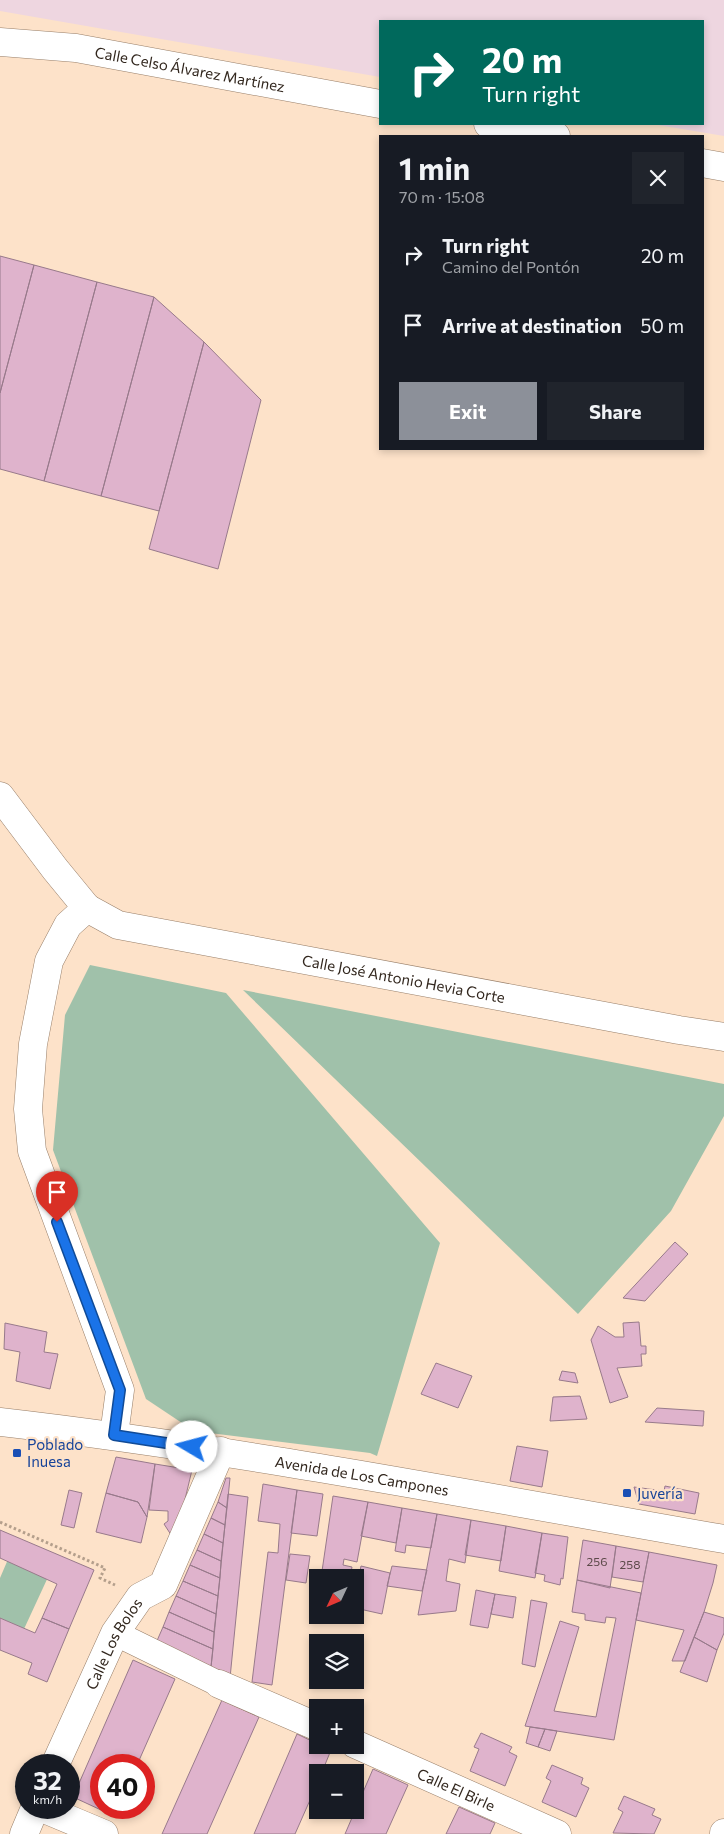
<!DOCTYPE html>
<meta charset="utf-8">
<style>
body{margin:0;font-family:Commissioner,sans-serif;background:#20242c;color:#f1f3f6;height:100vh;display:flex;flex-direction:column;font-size:19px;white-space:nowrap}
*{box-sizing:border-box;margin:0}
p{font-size:16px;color:#9ea1a6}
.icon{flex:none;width:28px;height:28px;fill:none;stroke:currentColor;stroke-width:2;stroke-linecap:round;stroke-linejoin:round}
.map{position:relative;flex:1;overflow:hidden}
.details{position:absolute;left:379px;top:135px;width:325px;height:315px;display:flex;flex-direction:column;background:#171b24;border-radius:0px;box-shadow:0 2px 8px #0003}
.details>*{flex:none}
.guide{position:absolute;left:379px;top:20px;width:325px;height:105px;border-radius:0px;box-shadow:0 2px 8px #0003;background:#00695c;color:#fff;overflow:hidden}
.needle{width:32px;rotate:226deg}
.controls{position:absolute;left:309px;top:1569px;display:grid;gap:10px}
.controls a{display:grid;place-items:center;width:55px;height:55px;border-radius:0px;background:#171b24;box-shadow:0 2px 8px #0003;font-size:25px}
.speed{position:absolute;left:15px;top:1754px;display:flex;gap:10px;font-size:25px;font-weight:700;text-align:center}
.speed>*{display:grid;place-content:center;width:65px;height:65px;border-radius:50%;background:#171b24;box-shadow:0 2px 8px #0003;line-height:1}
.speed small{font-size:12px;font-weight:400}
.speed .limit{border:8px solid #d22;background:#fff;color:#111}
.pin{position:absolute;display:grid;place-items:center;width:42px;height:42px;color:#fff;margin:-51px -21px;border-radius:50% 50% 50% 0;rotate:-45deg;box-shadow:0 0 5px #0007}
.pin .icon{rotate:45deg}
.me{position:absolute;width:55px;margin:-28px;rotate:278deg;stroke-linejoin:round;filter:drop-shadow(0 0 4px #0008)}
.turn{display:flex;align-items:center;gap:18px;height:105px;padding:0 20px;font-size:22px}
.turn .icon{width:65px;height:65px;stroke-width:2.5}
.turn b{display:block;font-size:35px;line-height:42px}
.round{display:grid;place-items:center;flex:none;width:52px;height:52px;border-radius:0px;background:#20242c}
.overview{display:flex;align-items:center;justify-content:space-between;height:85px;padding:0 20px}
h1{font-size:30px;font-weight:700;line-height:38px}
.primary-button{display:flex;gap:10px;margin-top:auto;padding:10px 20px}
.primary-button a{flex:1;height:58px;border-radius:0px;background:#8c9099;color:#fff;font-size:20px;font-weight:700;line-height:58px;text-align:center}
.primary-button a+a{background:#20242c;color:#f1f3f6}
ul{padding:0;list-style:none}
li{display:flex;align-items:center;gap:15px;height:70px;padding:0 20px}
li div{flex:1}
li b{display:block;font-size:19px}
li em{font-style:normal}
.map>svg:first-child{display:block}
.industrial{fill:#eed6e0}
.green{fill:#a0c1aa}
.building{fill:#dfb3cc;stroke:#987a8b}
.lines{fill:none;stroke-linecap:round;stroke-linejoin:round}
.pedestrian-casing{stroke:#987f69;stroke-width:26}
.minor-casing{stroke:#987f69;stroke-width:29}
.tertiary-casing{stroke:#987f69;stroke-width:29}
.path{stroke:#b49f8c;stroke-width:3;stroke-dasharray:2.5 2.5;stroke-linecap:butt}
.pedestrian{stroke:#fff;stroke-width:25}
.minor{stroke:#fff;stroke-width:28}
.tertiary{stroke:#fff;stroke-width:28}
.route-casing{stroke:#114b97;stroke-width:12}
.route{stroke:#1a73e8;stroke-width:9}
.transit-dot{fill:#1a4fb4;stroke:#fde2c9;stroke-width:2}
.labels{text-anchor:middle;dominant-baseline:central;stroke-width:4.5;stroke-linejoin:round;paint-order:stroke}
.number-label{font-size:12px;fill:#5d4a4a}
.street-label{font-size:15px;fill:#32271e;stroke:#fde2c9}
.transit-label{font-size:15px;fill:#164399;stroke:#fde2c9;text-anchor:start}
</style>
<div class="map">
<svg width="724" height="1834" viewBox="0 0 724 1834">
<rect width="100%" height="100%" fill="#fde2c9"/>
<path class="industrial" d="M0,0h724v136l-72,-12h50v-103h-322v56l-380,-66z"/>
<path class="green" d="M90,965l136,28 214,250 -63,213 -7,-3 -176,-22 -48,-32 -93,-249 12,-135z
M243,990l481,94v32l-53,95 -93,103z
M9,1557l40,18 -25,54 -24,-11v-40z"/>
<path class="building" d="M0,256l34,9 -34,128z
M34,265l63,17 -53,199 -44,-12v-76z
M97,282l57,15 -53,199 -57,-15z
M154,297l50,45 -45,169 -58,-15z
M204,342l57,58 -43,169 -69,-20z
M675,1242l13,12 -43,47 -22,-3z
M639,1322l2,24h5v8h-5l1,12 -25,2 11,29 -18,6 -19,-63 7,-14 17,11h9l-1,-14z
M5,1323l42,9 -3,20 14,2 -8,35 -34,-8 4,-29 -16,-3z
M436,1363l36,13 -14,32 -37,-14z
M562,1371l13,2 3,10 -19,-3z
M580,1396l7,23 -37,2 3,-24z
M657,1408l47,3 -1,15 -58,-4z
M517,1446l31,5 -6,36 -32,-6z
M116,1457l39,7 -8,53 -9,-15 -32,-9z
M155,1464l37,6 -17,71 -11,-17 4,-3v-10l-19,-1z
M226,1478h4l-3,30 -9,-6z
M263,1484l34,6 -25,195 -20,-3 16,-130 10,1 2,-29 -22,-3z
M665,1486l34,7 -4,21 -56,-10 -5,-17 30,4z
M69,1490l13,3 -8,35 -13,-3z
M297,1490l26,4 -6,42 -26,-3z
M106,1493l32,9 9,15 -6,26 -45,-11z
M228,1494l20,3 -18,181 -19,-11z
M333,1496l35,6 -11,60 -13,-3 -1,6 9,2 -2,11h-29z
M218,1502l9,6 -2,17 -14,-7z
M368,1502l34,6 -6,35 -35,-7z
M402,1508l35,6 -6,34 -25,-3 -1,8 -10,-2z
M437,1514l34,6 -6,43 -16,-4 -3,22 14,3 -4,27 -38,4z
M211,1518l14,7 -2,18 -19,-9z
M471,1520l35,6 -5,35 -36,-6z
M506,1526l36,7 -7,45 -36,-7z
M0,1530l94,40 -25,59 -27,-11 15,-34 -57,-26z
M542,1533l26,4 -5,42 -2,-1 -1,7 -16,-4 1,-6 -10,-2z
M204,1534l19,9 -2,18 -24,-11z
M583,1540l33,6 -6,42 -33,-8z
M616,1546l33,6 -6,30 -31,-5z
M197,1550l24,11 -1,17 -30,-13z
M649,1552l68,13 -4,18 -9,29 -19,49h-13l12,-31 -48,-10z
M290,1554l20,2 -4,27 -20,-3z
M190,1565l30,13 -2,18 -35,-15z
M361,1566l29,7 -8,41 -27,-6v-11z
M392,1566l35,4 -5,21 -35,-5z
M577,1580l64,13 -27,147 -89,-14 35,-105 19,6 -25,84 42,6 20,-99 -10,-1 -1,6 -20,-3v-6l-13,-2z
M183,1581l35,15 -2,18 -40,-18z
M476,1590l19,4 -7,34 -18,-3z
M495,1594l21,3 -3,21 -22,-4z
M176,1596l40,18 -2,18 -45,-20z
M531,1600l16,3 -12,64 -13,-3z
M169,1612l45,20 -1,17 -50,-22z
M704,1612l20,6v15l-7,17 -23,-13z
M0,1618l35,15 7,-15 27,11 -22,53 -19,-8 4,-11 -32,-13z
M163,1627l50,22 -2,18 -55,-24z
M694,1637l23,13 -10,32 -27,-10z
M133,1660l42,19 -38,86h-36v43h17l-4,8 -41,-19z
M222,1700l37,17 -52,117h-45z
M530,1727l15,2 -7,18 -12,-4z
M545,1729l12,2 -7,20 -12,-4z
M481,1733l31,14 -3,5 8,4 -12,30 -35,-15 9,-22 -5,-2z
M297,1734l21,10v1l13,5 -9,22h-4v10l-23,52h-41z
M552,1765l31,13 -2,6 8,4 -13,29 -34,-15 9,-21 -5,-3z
M373,1769l35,16 -22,49h-41z
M624,1796l31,13 -3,6 9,4 -7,15 -41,-1 10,-21 -5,-3z
M459,1807l36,16 -5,11h-44z"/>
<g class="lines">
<defs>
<path id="pedestrian" d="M115,1633l104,51"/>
<g id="minor">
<path id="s1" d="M0,42l76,6 304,56"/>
<path d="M488,124l68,12"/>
<path d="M702,163l22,4"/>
<path d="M0,796l55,73 32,39 -19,17 -19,36 -16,83 -5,65 4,42 88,239 -6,45"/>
<path id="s2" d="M87,908l31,17 561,105 45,7"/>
<path d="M219,1684l99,43"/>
<path id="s3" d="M355,1744l202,90"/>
<path id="s4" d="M55,1765l60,-132 25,-36 23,-12 58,-134"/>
<path d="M42,1808l62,26"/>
<path d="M24,1834l11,-26"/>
</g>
<g id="tertiary">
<path id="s5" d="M0,1422c243,28 483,75 724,117"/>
<path d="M724,1834v-1"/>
</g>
</defs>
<use href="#pedestrian" class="pedestrian-casing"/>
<use href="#minor" class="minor-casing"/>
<use href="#tertiary" class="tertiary-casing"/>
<path class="path" d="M0,1522l105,46 -5,10 15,7"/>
<use href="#pedestrian" class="pedestrian"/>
<use href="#minor" class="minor"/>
<use href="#tertiary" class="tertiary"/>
</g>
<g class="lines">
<defs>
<path id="route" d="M57,1222l63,168 -6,45 78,12"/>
</defs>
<use href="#route" class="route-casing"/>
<use href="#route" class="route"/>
</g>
<g class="transit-dot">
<rect x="12" y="1448" width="10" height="10" rx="2.5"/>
<rect x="622" y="1488" width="10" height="10" rx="2.5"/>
</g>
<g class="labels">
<g class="number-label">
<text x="597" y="1561">256</text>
<text x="630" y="1564">258</text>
</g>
<g class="street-label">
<text stroke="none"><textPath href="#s1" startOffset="192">Calle Celso Álvarez Martínez</textPath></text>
<text stroke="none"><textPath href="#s2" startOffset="326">Calle José Antonio Hevia Corte</textPath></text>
<text stroke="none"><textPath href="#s5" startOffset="366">Avenida de Los Campones</textPath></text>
<text stroke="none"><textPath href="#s4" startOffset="135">Calle Los Bolos</textPath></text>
<text stroke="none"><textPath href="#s3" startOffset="111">Calle El Birle</textPath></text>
</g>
<g class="transit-label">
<text x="27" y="1444">Poblado<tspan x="27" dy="17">Inuesa</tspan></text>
<text x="637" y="1493">Juvería</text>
</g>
</g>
</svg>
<div class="controls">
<a><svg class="needle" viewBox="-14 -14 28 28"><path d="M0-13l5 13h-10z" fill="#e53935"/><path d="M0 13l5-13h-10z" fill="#9ea1a6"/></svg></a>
<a><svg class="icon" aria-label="layers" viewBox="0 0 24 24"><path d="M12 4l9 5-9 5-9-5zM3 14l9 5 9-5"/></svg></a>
<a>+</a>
<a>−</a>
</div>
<div class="speed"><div>32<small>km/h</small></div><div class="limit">40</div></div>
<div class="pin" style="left:57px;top:1222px;background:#d93025"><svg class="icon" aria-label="arrive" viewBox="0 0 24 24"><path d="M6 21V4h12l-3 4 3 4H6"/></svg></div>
<svg class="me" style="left:192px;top:1447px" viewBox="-20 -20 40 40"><circle r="19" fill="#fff"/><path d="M0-13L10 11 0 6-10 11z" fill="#1a73e8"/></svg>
<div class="guide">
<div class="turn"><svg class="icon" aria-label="right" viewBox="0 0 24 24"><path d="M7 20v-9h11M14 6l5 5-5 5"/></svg><div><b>20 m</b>Turn right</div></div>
</div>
<section class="details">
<div class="overview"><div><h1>1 min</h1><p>70 m · 15:08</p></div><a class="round"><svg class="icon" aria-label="close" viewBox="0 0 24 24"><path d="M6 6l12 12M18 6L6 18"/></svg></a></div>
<ul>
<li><svg class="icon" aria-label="right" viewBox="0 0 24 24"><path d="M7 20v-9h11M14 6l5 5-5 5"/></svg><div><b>Turn right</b><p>Camino del Pontón</p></div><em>20 m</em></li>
<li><svg class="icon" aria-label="arrive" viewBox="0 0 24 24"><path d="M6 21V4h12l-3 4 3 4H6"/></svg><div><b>Arrive at destination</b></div><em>50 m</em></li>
</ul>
<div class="primary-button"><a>Exit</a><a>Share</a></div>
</section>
</div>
